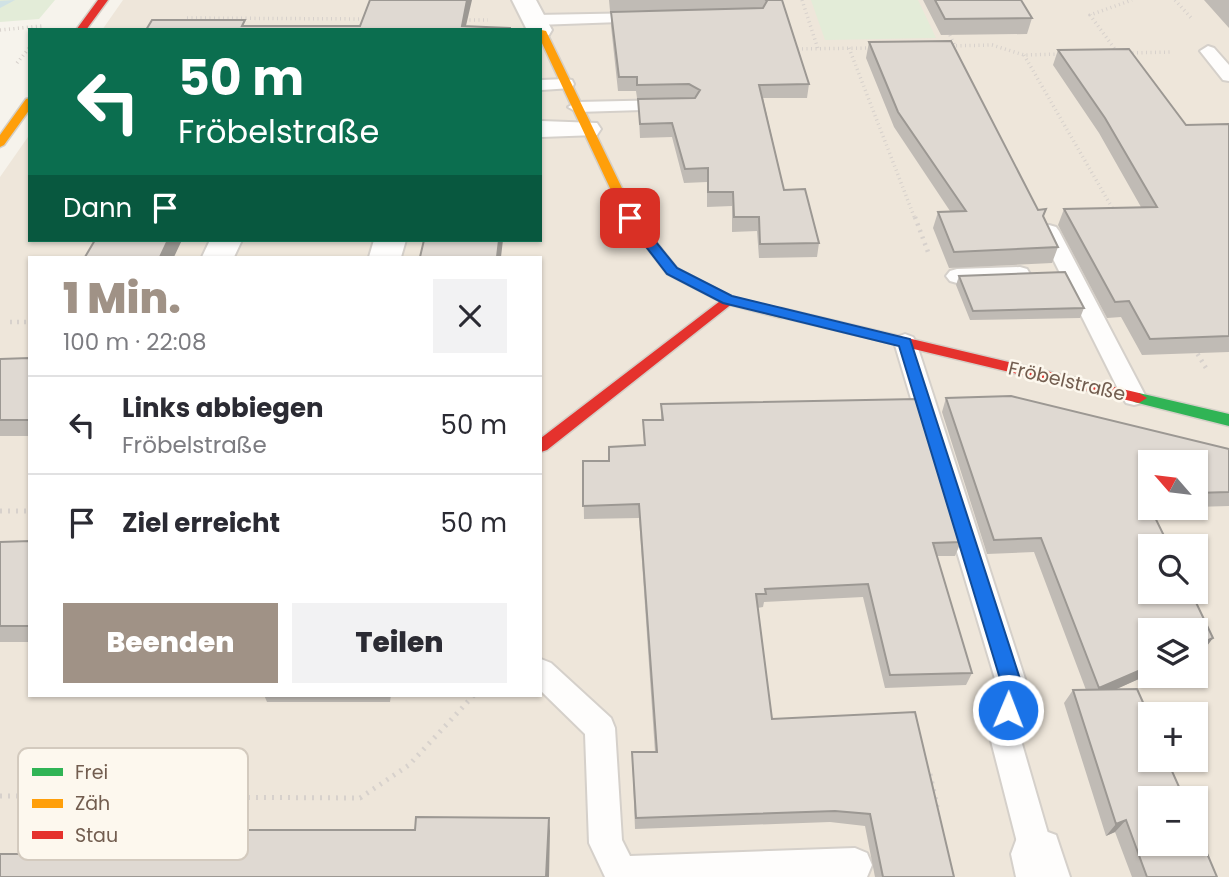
<!DOCTYPE html>
<html lang="de">
<meta charset="utf-8">
<style>
body{margin:0;font-family:Poppins,sans-serif;background:#f2f2f3;color:#2b2b33;height:100vh;display:flex;flex-direction:column;font-size:26px;white-space:nowrap}
*{box-sizing:border-box;margin:0}
p{font-size:23px;color:#7c7c81}
.icon{flex:none;width:38px;height:38px;fill:none;stroke:currentColor;stroke-width:2;stroke-linecap:round;stroke-linejoin:round}
.map{position:relative;flex:1;overflow:hidden}
.sheet{position:absolute;left:28px;top:256px;width:514px;height:441px;display:flex;flex-direction:column;background:#fff;border-radius:0px;box-shadow:0 2px 5px #0004}
.sheet>*{flex:none}
.guide{position:absolute;left:28px;top:28px;width:514px;height:214px;border-radius:0px;box-shadow:0 2px 5px #0004;background:#0b6e4f;color:#fff;overflow:hidden}
.needle{width:46px;rotate:298deg}
.fabs{position:absolute;left:1138px;top:450px;display:grid;gap:14px}
.fabs a{display:grid;place-items:center;width:70px;height:70px;border-radius:0px;background:#fff;box-shadow:0 2px 5px #0004;font-size:35px}
.pin{position:absolute;display:grid;place-items:center;width:60px;height:60px;color:#fff;margin:-30px;border-radius:14px;box-shadow:0 4px 10px #0006}
.me{position:absolute;width:77px;margin:-38px;rotate:1deg;stroke-linejoin:round;filter:drop-shadow(0 0 5px #0008)}
.turn{display:flex;align-items:center;gap:24px;height:147px;padding:0 35px;font-size:32px}
.turn .icon{width:91px;height:91px;stroke-width:2.5}
.turn b{display:block;font-size:49px;line-height:60px}
.then{display:flex;align-items:center;height:66px;padding:0 35px;background:#0003;gap:14px;font-size:26px}
.round{display:grid;place-items:center;flex:none;width:74px;height:74px;border-radius:0px;background:#f2f2f3}
.summary{display:flex;align-items:center;justify-content:space-between;height:119px;padding:0 35px}
h1{font-size:42px;font-weight:800;line-height:52px;color:#a09286}
.action{display:flex;gap:14px;margin-top:auto;padding:14px 35px}
.action a{flex:1;height:80px;border-radius:0px;background:#a09286;color:#fff;font-size:28px;font-weight:800;line-height:80px;text-align:center}
.action a+a{background:#f2f2f3;color:#2b2b33}
ul{padding:0;list-style:none}
li{display:flex;align-items:center;gap:21px;height:98px;padding:0 35px;border-top:2px solid #e1e1e2}
li div{flex:1}
li b{display:block;font-size:26px}
li em{font-style:normal}
.map>svg:first-child{display:block}
.residential{fill:#eee6da;fill-rule:evenodd}
.green{fill:#e3ecd8}
.lines{fill:none;stroke-linecap:round;stroke-linejoin:round}
.stream{fill:#d0e2e5;fill-rule:evenodd}
.lane-casing{stroke:#d5d0ca;stroke-width:4}
.street-casing{stroke:#d5d0ca;stroke-width:4}
.fast-casing{stroke:#d4cfc7;stroke-width:3}
.slow-casing{stroke:#d4cfc7;stroke-width:3}
.jam-casing{stroke:#d4cfc7;stroke-width:3}
.path-far2{stroke:#d7d1cc;stroke-width:3.5;stroke-dasharray:1 3.5;stroke-linecap:butt}
.path-far1{stroke:#d7d1cc;stroke-width:4.5;stroke-dasharray:2 5;stroke-linecap:butt}
.path{stroke:#d7d1cc;stroke-width:5;stroke-dasharray:2 6;stroke-linecap:butt}
.lane{fill:#fefdfc;fill-rule:evenodd}
.street{fill:#fefdfc;fill-rule:evenodd}
.fast{fill:#30b455;fill-rule:evenodd}
.slow{fill:#ff9f0a;fill-rule:evenodd}
.jam{fill:#e5322d;fill-rule:evenodd}
.wall{fill:#c0bbb5}
.shaded-wall{fill:#9c9893}
.building{fill:#dfd9d2;stroke:#9c9893;stroke-width:2}
.route{fill:#1a73e8;stroke:#114b97;stroke-width:2}
.labels{text-anchor:middle;dominant-baseline:central;stroke-width:5;stroke-linejoin:round;paint-order:stroke}
.street-label{font-size:19px;fill:#725d4f;stroke:#fdf8ee}
.key{fill:#fdf8ee;stroke:#d3cabe;stroke-width:2}
.key-label{font-size:19px;fill:#725d4f}
</style>
<div class="map">
<svg width="1229" height="877" viewBox="0 0 1229 877">
<rect width="100%" height="100%" fill="#f6f3ec"/>
<path class="residential" d="M123,0h1106v877h-1229v-700l30,-43v106h511v-210h-439zM30,257h511v438h-511zM1150,462h45v46h-45zM1150,546h45v46h-45zM1150,630h45v46h-45zM1150,714h45v46h-45zM1150,798h45v46h-45z"/>
<path class="green" d="M0,0h55l-16,19 -39,3z
M811,0h107l18,38 -111,2z"/>
<g class="lines">
<path class="stream" d="M15,0l-15,8v-7z"/>
<defs>
<path id="lane" d="M644,13l8,5 -3,3 -113,4 -8,-5 8,-5z
M1208,46l6,2 15,17v16l-6,-1 -23,-29z
M566,79l6,1 2,4 -2,4 -31,2v-10z
M670,100l6,1 3,4 -3,4 -99,3 -9,-5 9,-5z
M1049,225l7,2 3,4 87,166 -4,6 -8,2 -8,-2 -4,-6 -83,-166 3,-4z
M1020,267l7,2 3,5 -3,5 -70,4 -7,-2 -4,-5 4,-5 7,-2z
M905,334l8,3 3,5 110,340 -6,55 34,117 -5,12 -12,5 -12,-5 -5,-12 -30,-117 6,-55 -102,-340 3,-5z
M541,659l10,4 60,55 4,10 7,112 8,16 225,-8 12,5 5,12 -5,12h-262l-16,-34 -4,-109 -44,-43z"/>
<path id="street" d="M512,0h24l16,30 -3,5 -8,2v-7h-14z
M541,121l56,2 4,6 -4,6 -56,2z
M210,240h32l-8,17h-32z
M374,240h32l-5,17h-32z
M1037,828l19,7 14,42h-54l-5,-23 7,-19z"/>
<path id="fast" d="M1139,393l90,21v12l-95,-24 -3,-4z"/>
<path id="slow" d="M537,29l9,2 90,186 41,51 55,29 54,13 2,3 -2,3 -5,2 -58,-15 -56,-29 -43,-56 -83,-177v-11z
M30,98v11l-26,36 -4,2v-12l26,-36z"/>
<path id="jam" d="M98,0h10l-22,30h-10z
M728,295l7,5 -2,3 -186,147 -6,2v-14z
M781,308l358,85 8,5 -8,5 -363,-87 -2,-3z"/>
</defs>
<use href="#lane" class="lane-casing"/>
<use href="#street" class="street-casing"/>
<use href="#fast" class="fast-casing"/>
<use href="#slow" class="slow-casing"/>
<use href="#jam" class="jam-casing"/>
<path class="path-far2" d="M802,0l16,49
M1175,0l18,20
M187,18l182,1
M465,20h23
M0,30l42,-4
M948,31l7,15
M947,46l45,-1 32,10 36,-1
M849,48l66,171
M793,49l79,-1
M1117,52l-27,-37 42,-15
M1128,53l44,-1
M1024,55l90,156
M17,63l13,-16"/>
<path class="path-far1" d="M915,217l13,35
M10,322h20
M1194,348l12,20"/>
<path class="path" d="M0,511h30
M930,774l8,37
M0,796l360,2 49,-33 65,-70"/>
<use href="#lane" class="lane"/>
<use href="#street" class="street"/>
<use href="#fast" class="fast"/>
<use href="#slow" class="slow"/>
<use href="#jam" class="jam"/>
</g>
<path class="wall" d="M609,0h173l27,84 -2,14h-44l21,92 35,53 -2,14 -58,1 -2,-27 -25,1v-26l-25,1v-25l-23,1 -12,-46 -32,1 -2,-39 51,-1h-52l-1,-7h-18l-7,-65v-14l145,-3 -146,2z
M923,0h98l11,18 -5,16 -86,1z
M1204,0h25v28z
M869,42l169,168 5,7 15,30 -6,16 -103,5 -16,-40 5,-16 12,-1 -56,-84 -28,-69z
M1058,50l128,75 43,-1v228l-87,3 -21,-38 -14,1 -49,-93 6,-16 77,-2 -42,-74 -46,-68z
M959,276l125,32 -4,10 -110,2 -14,-35z
M30,358v78h-30v-77z
M1011,396l218,53v57l-34,1v-45h-45v46h34h-33l18,38h-19v46h41l22,46 -10,13 -8,3v-24h-45v44l-34,15h21l13,29v42h17l17,38h-34v46h45v-19l22,52h-85l-17,-45 -9,4 -42,-133 9,-13h13l-52,-138 -47,2 -45,-142 4,-14z
M661,404l300,138 -6,14h-18l35,117 -6,12 -81,3 -22,-91 -99,5 -1,5 -6,1 15,111 182,158h-79l-10,-51 -35,-4 -195,7 -3,-77h23l-16,-234 -55,1 -1,-58h26l35,-16 -1,-25h18z
M30,541v101h-30v-100z
M264,695h127l-1,7h-123z"/>
<path class="shaded-wall" d="M467,0h5l-7,30 -3,-4z
M168,240h14l-8,17h-14z
M499,240h4l-2,17h-4z
M1213,638l-10,13 -8,3v-8z
M1150,666v8l-60,27 9,-13z
M549,818l1,13 -1,46h-3z
M1126,820l-11,12 -9,4 10,-12z"/>
<path class="building" d="M370,0h97l-5,26 48,2v2h-364l6,-10h93l-3,6h118z
M766,0h16l27,84 -50,1 25,105 21,-1 14,54 -59,1 -1,-27h-25l-1,-25h-25v-24l-23,1 -13,-46 -32,1 -2,-25 57,-1 5,-8 -11,-6 -52,1v-8h-18l-8,-65 152,-4 4,-7z
M935,0h86l11,18 -87,1z
M951,41l87,169 8,-1 -3,7 15,31 -104,5 -16,-40 28,-1 -68,-99 -29,-70z
M1129,49l57,76 43,-1v212l-79,3 -21,-38 -14,1 -51,-93 93,-2 -52,-89 -47,-68z
M95,240h73l-8,17h-75z
M424,240h75l-2,17h-77z
M1065,272l19,36 -111,3 -14,-35z
M29,358l1,62h-30v-61z
M1011,396l218,53v43l-34,1v-31h-45v33h-6l25,51h-19v46h41l22,46 -18,8v-16h-45v36l-51,22 -58,-150 -47,2 -48,-142z
M917,399l44,143 -28,1 39,130 -82,2 -22,-91 -103,5 1,5h-10l16,125 143,-7 39,165h-71l-13,-63 -35,-3 -199,7 -4,-66h25l-18,-248 -56,2v-45h26v-14l36,-2 -2,-25h20l-2,-16z
M30,541v85h-30v-84z
M1137,689l13,29v42h17l17,38h-34v46h45v-19l22,52h-70l-21,-57 -10,4 -43,-134z
M416,817l133,1 -3,59h-546v-23h148l7,-24h260z"/>
<path class="route" d="M630,215l5,1 42,52 55,28 178,43 111,343 -6,34 -7,3 -7,-3 -3,-6 3,-28 -102,-336 -176,-43 -56,-29 -43,-56z"/>
<g class="labels">
<g class="street-label">
<text transform="translate(1067 381) rotate(13)">Fröbelstraße</text>
</g>
</g>
<rect x="18" y="748" width="230" height="112" rx="10" class="key"/>
<rect x="32" y="768" width="31" height="8" fill="#30b455"/>
<rect x="32" y="799" width="31" height="9" fill="#ff9f0a"/>
<rect x="32" y="831" width="31" height="8" fill="#e5322d"/>
<g class="key-label">
<text x="75" y="779">Frei</text>
<text x="75" y="810">Zäh</text>
<text x="75" y="842">Stau</text>
</g>
</svg>
<div class="fabs">
<a><svg class="needle" viewBox="-14 -14 28 28"><path d="M0-13l5 13h-10z" fill="#e53935"/><path d="M0 13l5-13h-10z" fill="#7c7c81"/></svg></a>
<a><svg class="icon" aria-label="search" viewBox="0 0 24 24"><circle cx="10" cy="10" r="6"/><path d="M15 15l6 6"/></svg></a>
<a><svg class="icon" aria-label="layers" viewBox="0 0 24 24"><path d="M12 4l9 5-9 5-9-5zM3 14l9 5 9-5"/></svg></a>
<a>+</a>
<a>−</a>
</div>
<div class="pin" style="left:630px;top:218px;background:#d93025"><svg class="icon" aria-label="arrive" viewBox="0 0 24 24"><path d="M6 21V4h12l-3 4 3 4H6"/></svg></div>
<svg class="me" style="left:1008px;top:710px" viewBox="-20 -20 40 40"><circle r="17" fill="#1a73e8" stroke="#fff" stroke-width="3"/><path d="M0-11L8 9 0 5-8 9z" fill="#fff"/></svg>
<div class="guide">
<div class="turn"><svg class="icon" aria-label="left" viewBox="0 0 24 24"><path d="M17 20v-9H6M10 6l-5 5 5 5"/></svg><div><b>50 m</b>Fröbelstraße</div></div>
<div class="then">Dann<svg class="icon" aria-label="arrive" viewBox="0 0 24 24"><path d="M6 21V4h12l-3 4 3 4H6"/></svg></div>
</div>
<section class="sheet">
<div class="summary"><div><h1>1 Min.</h1><p>100 m · 22:08</p></div><a class="round"><svg class="icon" aria-label="close" viewBox="0 0 24 24"><path d="M6 6l12 12M18 6L6 18"/></svg></a></div>
<ul>
<li><svg class="icon" aria-label="left" viewBox="0 0 24 24"><path d="M17 20v-9H6M10 6l-5 5 5 5"/></svg><div><b>Links abbiegen</b><p>Fröbelstraße</p></div><em>50 m</em></li>
<li><svg class="icon" aria-label="arrive" viewBox="0 0 24 24"><path d="M6 21V4h12l-3 4 3 4H6"/></svg><div><b>Ziel erreicht</b></div><em>50 m</em></li>
</ul>
<div class="action"><a>Beenden</a><a>Teilen</a></div>
</section>
</div>
